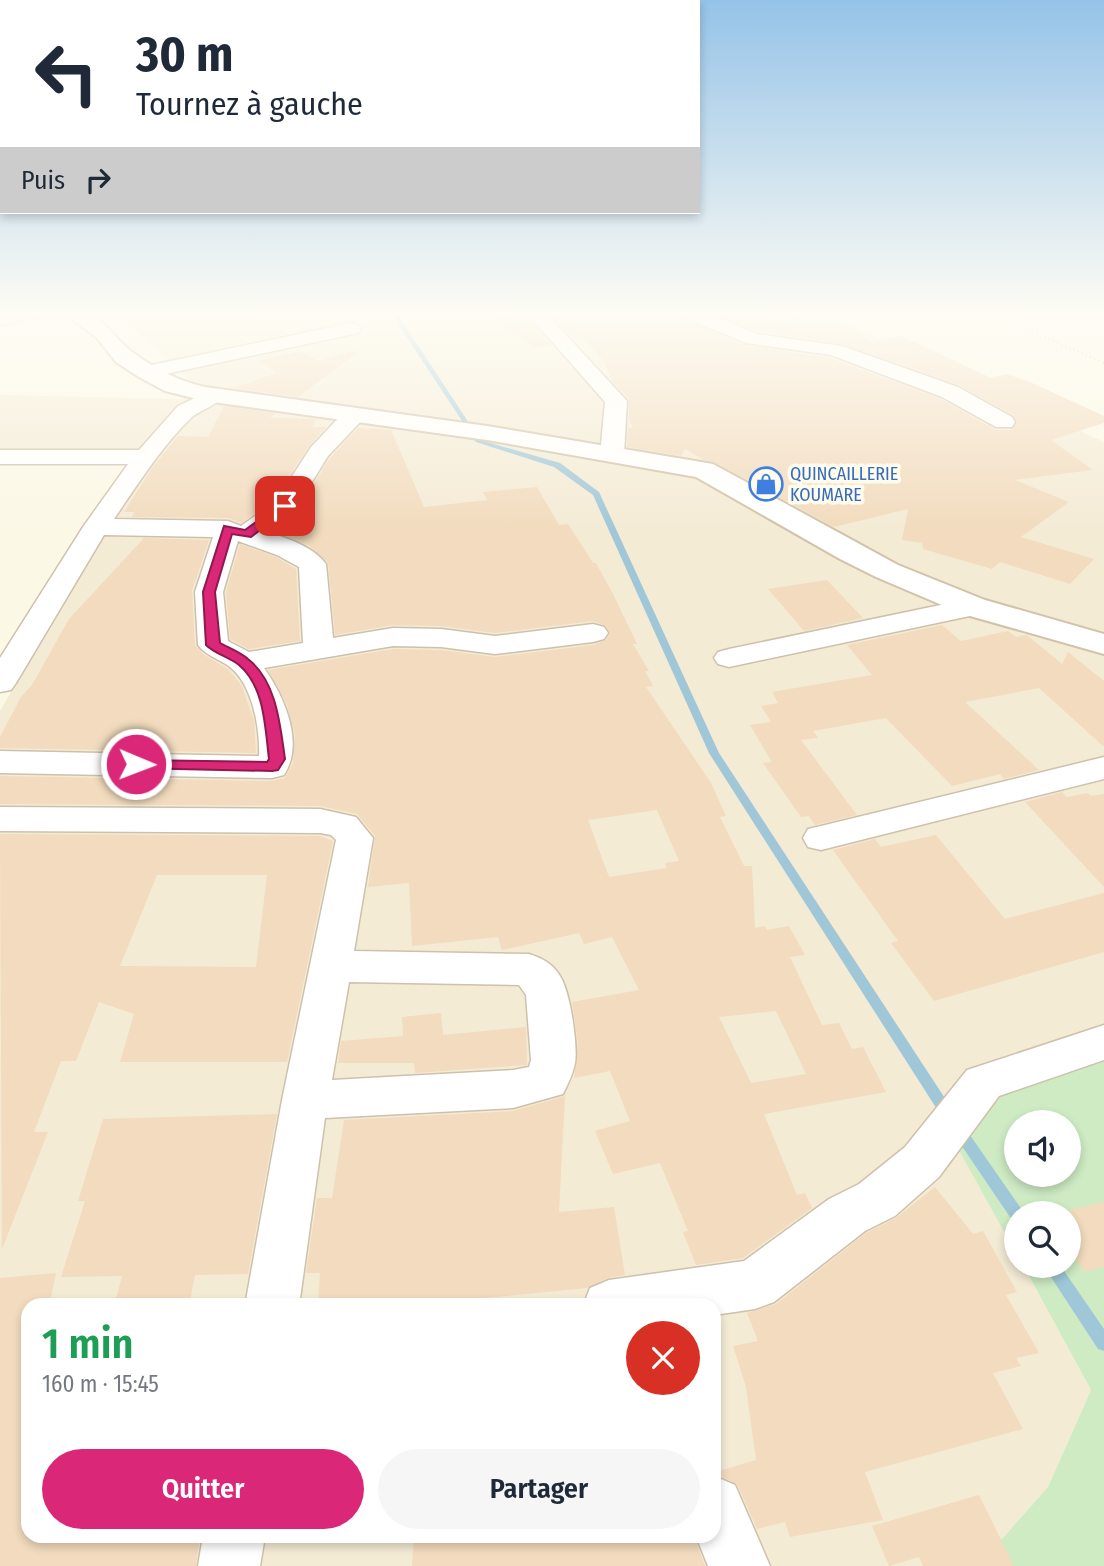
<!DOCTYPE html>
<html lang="fr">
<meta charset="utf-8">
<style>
body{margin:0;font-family:"Fira Sans Condensed",sans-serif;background:#f6f6f7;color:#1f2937;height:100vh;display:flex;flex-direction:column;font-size:26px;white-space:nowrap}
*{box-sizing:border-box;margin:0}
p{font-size:23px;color:#747a83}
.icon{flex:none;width:38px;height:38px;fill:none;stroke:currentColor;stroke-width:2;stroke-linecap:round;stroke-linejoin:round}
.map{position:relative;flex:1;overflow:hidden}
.sheet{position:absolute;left:21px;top:1298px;width:700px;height:245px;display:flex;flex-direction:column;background:#fff;border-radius:21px;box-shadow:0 4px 10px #0003}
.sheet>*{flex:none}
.banner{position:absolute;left:0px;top:0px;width:700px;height:214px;box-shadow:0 4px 10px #0003;background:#fff;color:#1f2937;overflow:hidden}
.tools{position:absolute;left:1004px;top:1110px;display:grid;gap:14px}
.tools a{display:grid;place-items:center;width:77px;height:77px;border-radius:50%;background:#fff;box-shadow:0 4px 10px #0003;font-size:35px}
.pin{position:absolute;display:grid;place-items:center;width:60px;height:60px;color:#fff;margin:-30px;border-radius:14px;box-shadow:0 4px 10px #0006}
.me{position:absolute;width:77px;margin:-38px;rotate:91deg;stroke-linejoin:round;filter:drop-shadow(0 0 5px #0008)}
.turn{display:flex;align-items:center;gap:24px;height:147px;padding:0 21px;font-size:32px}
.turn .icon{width:91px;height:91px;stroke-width:2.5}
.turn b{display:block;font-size:49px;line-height:60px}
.then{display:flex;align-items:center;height:66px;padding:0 21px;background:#0003;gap:14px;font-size:26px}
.round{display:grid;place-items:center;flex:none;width:74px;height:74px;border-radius:37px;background:#f6f6f7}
.overview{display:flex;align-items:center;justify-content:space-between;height:119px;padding:0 21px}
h1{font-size:42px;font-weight:600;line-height:52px;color:#1e9e55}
.cta{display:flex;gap:14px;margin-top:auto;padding:14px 21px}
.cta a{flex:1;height:80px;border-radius:42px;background:#db2777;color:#fff;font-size:28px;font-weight:600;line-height:80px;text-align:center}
.cta a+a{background:#f6f6f7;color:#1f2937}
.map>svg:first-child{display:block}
.residential{fill:#f4ebd5;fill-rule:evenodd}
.green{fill:#ceebc4;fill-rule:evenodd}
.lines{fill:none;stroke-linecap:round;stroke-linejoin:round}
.stream{fill:#a0c7d8;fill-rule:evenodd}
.building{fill:#f2dbbe;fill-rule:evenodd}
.street-casing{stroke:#cec1ac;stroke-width:3}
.secondary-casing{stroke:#d1c2a9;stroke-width:4}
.path{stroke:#d7bfa1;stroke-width:2.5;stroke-dasharray:1 3.5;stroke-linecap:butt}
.street{fill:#fff;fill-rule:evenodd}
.secondary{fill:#fff;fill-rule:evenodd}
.route{fill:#db2777;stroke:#8e194d;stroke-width:2}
.labels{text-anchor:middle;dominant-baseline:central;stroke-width:7;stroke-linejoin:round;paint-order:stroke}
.far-shop-label{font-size:18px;fill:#366cbe;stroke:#fffbed;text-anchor:start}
</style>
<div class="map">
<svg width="1104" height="1566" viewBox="0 0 1104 1566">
<rect width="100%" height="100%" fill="#fcf8e6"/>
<path class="residential" d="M116,312h711l10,7 267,123v605l-148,97 61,111v10h6l68,125 -43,97 -70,79h-978v-855l151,-261 -151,-1v-54l179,4 25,-5zM28,1306h686v230h-686z"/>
<path class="green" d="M1104,1047v519h-126l70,-79 43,-97 -68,-125h46v-52h-52v42l-61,-110 24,-66zM1017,1122h52v52h-52z"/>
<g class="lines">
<path class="stream" d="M393,312h6l3,9 78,119 80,23 39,29 120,261 233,356 2,4 -2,4 -5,2 -5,-2 -233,-364 -116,-258 -39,-28 -78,-25 -80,-121z
M958,1123l5,2 59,85 1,3h-6v9l-5,-2 -59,-87 -2,-4 2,-4z
M1043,1265h17l44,64v22l-6,-2z"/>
</g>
<path class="building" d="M548,312h129l4,6 64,27 85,13 111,41 55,31h16l5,-9 -4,-6 -54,-30 -116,-41 -85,-13 -48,-19h35l23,8 57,-7 46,29 30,-6 90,42 16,-4 23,8 74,34v7l-53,17 42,30 -78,10 54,22 -48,35 73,22 -24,25 -70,-22 -8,7 -69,-20 -1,-6 -20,-3 6,-31 -74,18 -120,-65 -10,-2 -19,-11 -4,7 -54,-9 1,-19h5l-4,-9v-20l-16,-17 -10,-22 -20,-21 -8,1z
M524,313v1l27,31 -17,3 -44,-31z
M356,350l1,3 -59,44 -65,-9 44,-15 -17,-12 40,-10 19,10z
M224,406l52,7 -6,5 46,1 -4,8h14l-17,19 -35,53 -33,24 -13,-5 -96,-1 2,-5h-10l28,-44 26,-32 30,1z
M358,428l36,2 -2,2 32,75 63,-7 -4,-8 54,-5 22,38 9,-1 25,39h3l17,31 24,50h-4l16,27h-4l8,15 -7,1 65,96 15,33 -6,1 24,49h8l3,62 10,-2 2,4 22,-4 16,29 -15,2 32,68 17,-2 13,26 11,-2 23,45 -122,22 33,81 8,-2 7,15 -69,50 -47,7 -13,-33 5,-1 -28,-68 -47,11 -18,-43 35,-10 -20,-50 -36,7 4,-34 -6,-42 67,-12 -27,-53 -28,7 -5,-11 -77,17 -4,-13 -86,9 -3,-63 -41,4 7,-51 -18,-22 -36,-8 -321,-2v-28l272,5 13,-3 8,-15 2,-29 -8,-29 -19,-35 125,-21 48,1 54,7 98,-12 13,-5 4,-6 -4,-8 -13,-5 -98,12 -54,-7 -48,-1 -58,10 -7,-73 -20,-17 -36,-14 24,-19 34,-54zM657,810l22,51 -14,2 2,5 -58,9 -21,-57zM776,1011l30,63 -55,9 -32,-66z
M144,538l65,2 -17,51 3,54 8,9 25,15 14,17 12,35 2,32 -256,-5v-11l21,-40 11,-12 37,-66z
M240,544l36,13 20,12 4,72 -51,8 -19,-10 -4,-47z
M827,580l36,38 -59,13 -36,-42z
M942,625l19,16 47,-10 8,6 11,-2 35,29 6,-12 36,29v66l-65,-59 -74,14 74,68 -35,9 -4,-5 -48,12 -66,-68 -73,13 5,7 -17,2 56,75 -42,10 -6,-9 -8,1 -38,-54 9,-1 -22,-37 21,-3 -10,-16 17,-3 -6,-11 100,-17 -25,-30z
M1062,792l5,5 21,-4 3,3 13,-2v93l-79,-85z
M0,834l320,2 13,5 -46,221h-167l14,-48 -35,-12 -23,59h-15l-27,71h14l-46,117zM157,875h110l-11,92 -136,-1z
M936,835l69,84 99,-26v59l-170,49 -43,-58 7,-2 -65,-91 42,-11 6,8z
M441,1013l2,22 83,-8 1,38 -112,8 -1,-10h-76l3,-22 62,-5 -1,-19z
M565,1096l-6,116 55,-5 11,68 -17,3 -21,10 -111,11 -87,7h-71l2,-33h-14l11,-75h15l12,-78 169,-9z
M277,1114l-29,160 -53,1 -6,31h-75l8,-30 -61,1 24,-76h-7l25,-82z
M935,1187l38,47 10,-3 34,61 -11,3 33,58 -23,5 5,8 -28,7 30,56 -158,43 18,48 -93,17 -5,-15 -28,7 -20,-45 -17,-8 -1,-5 37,-11 -10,-73 -13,-41 25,-5 -11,-28 29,-9 90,-71 30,-15z
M1104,1202v65l-20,5 -15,-23v-39z
M56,1273l-7,33h-21v230h172l-4,30h-196v-288z
M979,1495l35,71h-91l-4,-9 -30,9 -17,-40z
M414,1536h96v5l101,-5h83l11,30h-293z"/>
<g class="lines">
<defs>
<path id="street" d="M10,312h37l-2,4 -45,9v-12z
M526,312h19l82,89 -3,54 -4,5h-16l-4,-5 5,-53z
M680,312h24l53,22 85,12 116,41 54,30 3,5 -3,5h-16l-54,-30 -111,-42 -85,-12 -64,-27z
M351,323l7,2 3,4 -3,4 -211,45 -7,-2 -3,-4 3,-4 7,-2z
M213,389l8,1 3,5c-8,11 -22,14 -32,22 -31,30 -54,67 -78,102l114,2 13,5 35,-25 35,-54 36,-38h16l3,5 -3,5 -35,37 -34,55 -28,21c19,5 48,15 60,32l7,74 60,-10 48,1 54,7 98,-12 11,3 4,6 -4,6 -11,3 -98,12 -54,-7 -48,-1 -129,22c20,28 41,75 20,107l-12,3 -272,-5v-22l259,5c1,-27 -6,-71 -29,-89 -10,-8 -24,-11 -32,-22l-3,-53 18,-55 -109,-2 -88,148 -5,7 -11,2v-34l83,-131 45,-63h-128v-14h139l39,-44zM238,541l39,14 22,12 4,76 -54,9 -21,-11 -5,-49z
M974,598l10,3 4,6 -4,6 -255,54 -11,-3 -4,-6 4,-6 11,-3z
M1104,757v22l-283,71 -13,-3 -5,-9 5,-9 13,-3z
M0,807l320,2 36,8 17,21 -19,113 175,3c13,4 24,10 31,22 10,15 18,69 15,87 -2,11 -7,21 -12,31l-50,14 -188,10 -26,188h-54l37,-206 54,-260 -5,-5 -11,-2 -320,-2zM349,982l170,3 7,10 5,65 -2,7 -16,3 -181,10z
M1104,1025v35l-105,36 -60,81 -44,39 -30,15 -91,71 -19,7 -41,6v-9h-131l7,-18 19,-8 135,-19 85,-62 30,-15 46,-37 62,-77z
M714,1476l21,9 35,81h-62l-12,-30h18z
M203,1536h62l-5,30h-62z"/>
<path id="secondary" d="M63,312c43,-3 43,22 72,42 22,16 44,27 70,33l282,39 226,38 185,101 87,35 119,34v20l-141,-40 -87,-37 -36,-18 -144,-82 -209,-37 -282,-39 -40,-10 -26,-14 -23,-15 -19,-24z"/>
</defs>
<use href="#street" class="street-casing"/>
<use href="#secondary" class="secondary-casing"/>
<path class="path" d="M987,312l117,51"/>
<use href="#street" class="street"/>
<use href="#secondary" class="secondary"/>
</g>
<linearGradient id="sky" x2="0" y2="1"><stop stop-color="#95c3e8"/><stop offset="0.59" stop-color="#fefcf4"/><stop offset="1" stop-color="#fefcf4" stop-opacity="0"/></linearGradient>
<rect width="1104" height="531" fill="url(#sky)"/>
<path class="route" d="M281,504l10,2 -40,31 -19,-3 -17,58 5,51c9,5 20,9 28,16 29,23 32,66 37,100l-7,11 -6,1 -141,-3 -3,-4 3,-3 5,-1 131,2 2,-3c-4,-31 -4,-72 -30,-94 -10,-8 -24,-11 -33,-20l-3,-53 21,-66 21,4z"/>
<defs>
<symbol id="shop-ring" viewBox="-11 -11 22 22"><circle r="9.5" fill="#fffbed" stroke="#3f7fe0" stroke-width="1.5"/><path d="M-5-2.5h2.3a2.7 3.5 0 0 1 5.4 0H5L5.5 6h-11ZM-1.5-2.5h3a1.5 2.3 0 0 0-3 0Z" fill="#3f7fe0"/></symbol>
</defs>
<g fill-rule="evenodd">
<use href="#shop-ring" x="747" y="465" width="38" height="38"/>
</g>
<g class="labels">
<g class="far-shop-label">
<text x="790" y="474">QUINCAILLERIE<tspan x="790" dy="21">KOUMARE</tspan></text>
</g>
</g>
</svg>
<div class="tools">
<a><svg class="icon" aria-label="sound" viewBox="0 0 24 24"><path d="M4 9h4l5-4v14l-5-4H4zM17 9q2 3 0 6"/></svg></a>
<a><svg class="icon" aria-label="search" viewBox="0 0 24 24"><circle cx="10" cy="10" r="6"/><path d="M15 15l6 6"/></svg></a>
</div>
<div class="pin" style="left:285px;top:506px;background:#d93025"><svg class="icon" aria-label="arrive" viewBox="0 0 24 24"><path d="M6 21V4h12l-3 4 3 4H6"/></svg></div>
<svg class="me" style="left:136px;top:764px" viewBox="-20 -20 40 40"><circle r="17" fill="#db2777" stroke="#fff" stroke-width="3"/><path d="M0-11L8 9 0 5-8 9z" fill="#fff"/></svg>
<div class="banner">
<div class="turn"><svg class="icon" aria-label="left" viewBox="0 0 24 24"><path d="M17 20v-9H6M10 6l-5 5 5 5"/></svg><div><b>30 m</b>Tournez à gauche</div></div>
<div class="then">Puis<svg class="icon" aria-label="right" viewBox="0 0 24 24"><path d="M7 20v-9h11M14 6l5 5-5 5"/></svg></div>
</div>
<section class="sheet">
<div class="overview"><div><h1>1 min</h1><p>160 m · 15:45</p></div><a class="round" style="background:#d93025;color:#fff"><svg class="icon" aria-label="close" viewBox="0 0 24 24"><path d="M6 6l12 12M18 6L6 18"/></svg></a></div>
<div class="cta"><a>Quitter</a><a>Partager</a></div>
</section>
</div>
